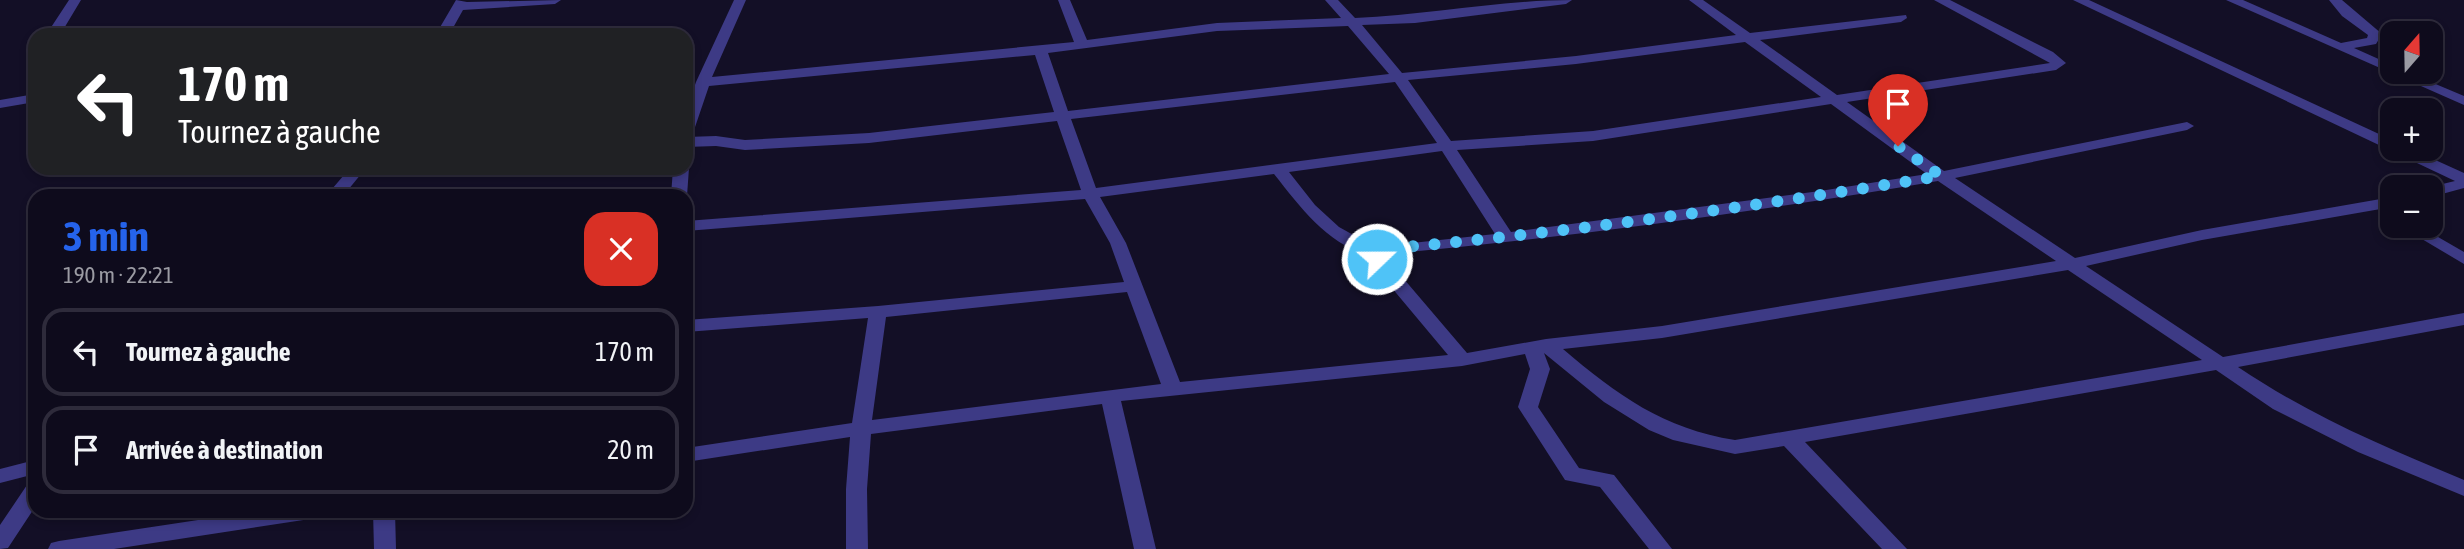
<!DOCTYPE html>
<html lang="fr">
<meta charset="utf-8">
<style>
body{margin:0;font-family:"Asap Condensed",sans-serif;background:#171425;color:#f1f3f6;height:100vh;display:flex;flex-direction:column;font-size:26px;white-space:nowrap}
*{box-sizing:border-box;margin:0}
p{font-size:23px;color:#9b9ba3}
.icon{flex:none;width:38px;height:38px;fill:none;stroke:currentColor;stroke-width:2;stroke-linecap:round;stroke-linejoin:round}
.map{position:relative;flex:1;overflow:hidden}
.sheet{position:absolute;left:28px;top:189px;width:665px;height:329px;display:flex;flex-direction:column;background:#0e0b1c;border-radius:21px;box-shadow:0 4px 10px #0003,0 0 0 2px #2e2b3b}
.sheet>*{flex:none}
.guide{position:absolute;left:28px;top:28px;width:665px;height:147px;border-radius:21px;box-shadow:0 4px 10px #0003,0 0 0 2px #2e2b3b;background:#202124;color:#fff;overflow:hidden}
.needle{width:46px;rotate:20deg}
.buttons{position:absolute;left:2380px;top:21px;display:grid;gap:14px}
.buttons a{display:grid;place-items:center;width:63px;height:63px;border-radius:14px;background:#0e0b1c;box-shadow:0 4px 10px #0003,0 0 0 2px #2e2b3b;font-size:35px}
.pin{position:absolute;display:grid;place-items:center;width:60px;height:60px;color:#fff;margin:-72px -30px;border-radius:50% 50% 50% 0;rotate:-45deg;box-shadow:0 0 7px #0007}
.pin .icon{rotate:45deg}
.me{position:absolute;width:77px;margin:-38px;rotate:68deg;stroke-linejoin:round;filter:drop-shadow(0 0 5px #0008)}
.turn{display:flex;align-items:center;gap:24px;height:147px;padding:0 35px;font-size:32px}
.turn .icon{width:91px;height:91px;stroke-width:2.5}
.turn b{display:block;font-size:49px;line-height:60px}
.round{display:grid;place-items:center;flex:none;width:74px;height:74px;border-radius:21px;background:#171425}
.overview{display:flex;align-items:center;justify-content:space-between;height:119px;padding:0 35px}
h1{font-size:42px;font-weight:700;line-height:52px;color:#2563eb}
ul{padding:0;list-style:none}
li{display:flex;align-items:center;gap:21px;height:88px;margin:0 14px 10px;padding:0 21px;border:4px solid #2e2b3b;border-radius:21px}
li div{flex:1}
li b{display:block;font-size:26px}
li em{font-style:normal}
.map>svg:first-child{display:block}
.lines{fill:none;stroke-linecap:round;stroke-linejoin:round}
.minor{fill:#3d3a85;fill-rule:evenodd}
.route{stroke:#4fc3f7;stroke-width:12;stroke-dasharray:0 21.6}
</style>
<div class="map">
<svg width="2464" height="549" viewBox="0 0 2464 549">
<rect width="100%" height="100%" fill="#130f26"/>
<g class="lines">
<path class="minor" d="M69,0h12l-21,35h-14z
M456,0l11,2 94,-2 -6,4 -92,6 -14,25h-34l2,-3 22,-3z
M734,0h12l-34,77 362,-35 -16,-42h12l17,40 130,-17 124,-5 -16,-18h13l17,18c73,-3 145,-18 217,-18l-6,4 -151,19 -53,2 40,48 174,-17 160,-21 -47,-35h14l47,33 156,-18 1,3 -6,4 -141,18 77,55 213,-32 -116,-63h16l103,52 13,11 -10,7 -209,32 97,69 243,-49 7,4 -7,4 -232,48 120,80 127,-28 190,-33v10l-190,33 -116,26 137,91 241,-44v12l-226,42c73,49 144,79 226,113v16l-106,-44 -85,-43 -57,-39 -411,72 102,107h-25l-98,-103 -49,8 -62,-14 -24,-10 -45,-28 -60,-49 6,16 -12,38 41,61 35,7 58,74h-23l-49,-62 -35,-7 -47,-73 12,-38 -5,-15 -63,12 -341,35 35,148h-22l-32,-145 -231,30 -4,55 1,60h-22v-60l4,-52 -164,25v-14l166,-25 16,-105 -182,14v-12l192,-14 246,-24 -14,-39 -25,-44 -399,32v-10l395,-31 -24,-69 -188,22 -124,7 -29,-4 -30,1v-36l10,-29zM1348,26l41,48 -321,37 -20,-58 169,-22zM1745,42l76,55 -228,34 -142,10 -43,-61 168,-16zM1035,55l19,57 -185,21 -124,7 -29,-4 -30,1 7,-4 16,-47zM1395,82l42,61 -341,45 -25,-69zM1831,104l96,70 -107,17 -309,41 -54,-82 136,-9zM1442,151l53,83 -120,13 -36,-20 -24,-22 -26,-33zM1274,174c27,34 51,67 94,82l3,7 77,92 -268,27 -54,-139 -26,-46zM1938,181l118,80 -394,65 -116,13 -79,14 -81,-95 2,-4c184,-17 368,-42 550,-73zM2068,270l134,90 -467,80c-71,-11 -118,-45 -172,-91l99,-11zM1127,292l34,92 -289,36 14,-103z
M2073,0h16l303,140v9h19l53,24v15l-33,9 -1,-10 25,-6z
M2226,0h17l98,43 26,-5 1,-3 -26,-19 -13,-16h13l40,34 -6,10 -22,4 38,17v7h15l57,24v9z
M35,94v8l-35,6v-8z
M686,165l3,3 -2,28h-16l2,-28h13z
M350,168h16l-23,28h-17z
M2400,226h19l45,26v12z
M35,460v14l-35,9v-14z
M35,482v25l-27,41 -8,1v-24l27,-40z
M257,511h64l-3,6 -8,2 -196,30h-66l3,-6 8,-2z
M373,511h22l1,38h-22z"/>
</g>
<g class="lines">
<path class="route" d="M1377,259v-6l7,-4c186,-17 372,-43 557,-73l-43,-30"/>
</g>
</svg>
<div class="buttons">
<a><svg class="needle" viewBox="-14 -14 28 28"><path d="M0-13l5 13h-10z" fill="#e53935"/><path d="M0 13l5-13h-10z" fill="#9b9ba3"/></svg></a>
<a>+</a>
<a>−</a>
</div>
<div class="pin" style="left:1898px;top:146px;background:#d93025"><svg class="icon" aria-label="arrive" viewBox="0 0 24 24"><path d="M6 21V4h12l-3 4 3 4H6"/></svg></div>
<svg class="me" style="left:1377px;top:259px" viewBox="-20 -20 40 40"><circle r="17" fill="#4fc3f7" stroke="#fff" stroke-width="3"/><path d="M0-11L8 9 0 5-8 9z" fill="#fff"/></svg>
<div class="guide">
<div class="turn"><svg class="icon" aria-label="left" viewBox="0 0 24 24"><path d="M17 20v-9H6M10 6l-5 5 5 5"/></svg><div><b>170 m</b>Tournez à gauche</div></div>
</div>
<section class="sheet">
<div class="overview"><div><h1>3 min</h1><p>190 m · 22:21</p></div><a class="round" style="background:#d93025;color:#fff"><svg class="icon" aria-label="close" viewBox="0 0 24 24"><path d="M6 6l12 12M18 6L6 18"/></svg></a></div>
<ul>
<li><svg class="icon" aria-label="left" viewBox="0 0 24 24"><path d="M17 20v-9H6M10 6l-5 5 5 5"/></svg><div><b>Tournez à gauche</b></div><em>170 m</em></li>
<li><svg class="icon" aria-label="arrive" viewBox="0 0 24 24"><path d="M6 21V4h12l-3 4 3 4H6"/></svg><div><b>Arrivée à destination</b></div><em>20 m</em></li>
</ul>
</section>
</div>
